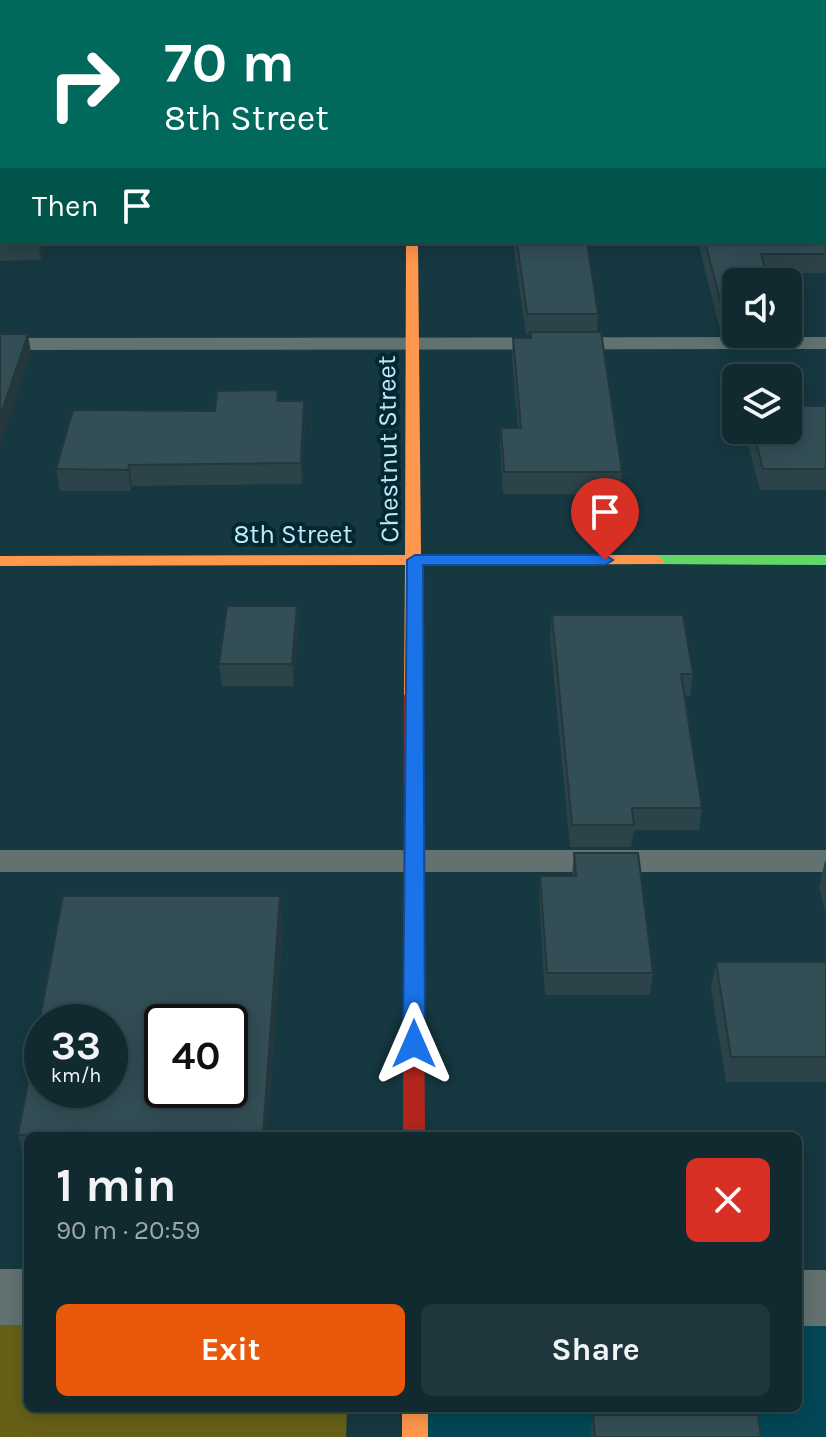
<!DOCTYPE html>
<meta charset="utf-8">
<style>
body{margin:0;font-family:Karla,sans-serif;background:#1e363c;color:#f1f3f6;height:100vh;display:flex;flex-direction:column;font-size:30px;white-space:nowrap}
*{box-sizing:border-box;margin:0}
p{font-size:26px;color:#9ca7ab}
.icon{flex:none;width:44px;height:44px;fill:none;stroke:currentColor;stroke-width:2;stroke-linecap:round;stroke-linejoin:round}
.map{position:relative;flex:1;overflow:hidden}
.drawer{position:absolute;left:24px;top:1132px;width:778px;height:280px;display:flex;flex-direction:column;background:#102a30;border-radius:12px;box-shadow:0 4px 20px #0003,0 0 0 2px #30464c}
.drawer>*{flex:none}
.hud{position:absolute;left:0px;top:0px;width:826px;height:244px;box-shadow:0 4px 20px #0003,0 0 0 2px #30464c;background:#00695c;color:#fff;overflow:hidden}
.controls{position:absolute;left:722px;top:268px;display:grid;gap:16px}
.controls a{display:grid;place-items:center;width:80px;height:80px;border-radius:12px;background:#102a30;box-shadow:0 4px 20px #0003,0 0 0 2px #30464c;font-size:40px}
.speed{position:absolute;left:24px;top:1004px;display:flex;gap:16px;font-size:40px;font-weight:700;text-align:center}
.speed>*{display:grid;place-content:center;width:104px;height:104px;border-radius:50%;background:#102a30;box-shadow:0 4px 20px #0003,0 0 0 2px #30464c;line-height:1}
.speed small{font-size:20px;font-weight:400}
.speed .limit{border:4px solid #111;border-radius:12px;background:#fff;color:#111}
.pin{position:absolute;display:grid;place-items:center;width:68px;height:68px;color:#fff;margin:-82px -34px;border-radius:50% 50% 50% 0;rotate:-45deg;box-shadow:0 0 8px #0007}
.pin .icon{rotate:45deg}
.me{position:absolute;width:88px;margin:-44px;rotate:0deg;stroke-linejoin:round;filter:drop-shadow(0 0 6px #0008)}
.turn{display:flex;align-items:center;gap:28px;height:168px;padding:0 32px;font-size:36px}
.turn .icon{width:104px;height:104px;stroke-width:2.5}
.turn b{display:block;font-size:56px;line-height:68px}
.then{display:flex;align-items:center;height:76px;padding:0 32px;background:#0003;gap:16px;font-size:30px}
.round{display:grid;place-items:center;flex:none;width:84px;height:84px;border-radius:12px;background:#1e363c}
.head{display:flex;align-items:center;justify-content:space-between;height:136px;padding:0 32px}
h1{font-size:48px;font-weight:700;line-height:60px}
.primary-button{display:flex;gap:16px;margin-top:auto;padding:16px 32px}
.primary-button a{flex:1;height:92px;border-radius:12px;background:#ea580c;color:#fff;font-size:32px;font-weight:700;line-height:92px;text-align:center}
.primary-button a+a{background:#1e363c;color:#f1f3f6}
.map>svg:first-child{display:block}
.built{fill:#034756}
.green{fill:#666017}
.lines{fill:none;stroke-linecap:round;stroke-linejoin:round}
.lane{fill:#617270;fill-rule:evenodd}
.street{fill:#617270;fill-rule:evenodd}
.fast{fill:#63d668;fill-rule:evenodd}
.slow{fill:#ff974d;fill-rule:evenodd}
.jam{fill:#b3261e;fill-rule:evenodd}
.wall{fill:#2c4349}
.shaded-wall{fill:#24373c}
.building{fill:#334e55;stroke:#24373c;stroke-width:2;fill-rule:evenodd}
.route{fill:#1a73e8;stroke:#114b97;stroke-width:2}
.labels{text-anchor:middle;dominant-baseline:central;stroke-width:8;stroke-linejoin:round;paint-order:stroke}
.street-label{font-size:26px;fill:#bceaf9;stroke:#052730}
</style>
<div class="map">
<svg width="826" height="1437" viewBox="0 0 826 1437">
<rect width="100%" height="100%" fill="#163840"/>
<path class="built" d="M798,1298h28v139h-411v-29h383z"/>
<path class="green" d="M0,1297h28v111h319l-1,29h-346z"/>
<g class="lines">
<path class="lane" d="M824,63h2v10h-2z
M826,337v12l-826,1v-12z
M0,850h826v22h-826z"/>
<path class="street" d="M824,181h2v18h-2z
M0,1269h28v56h-28z
M798,1270h28v56h-28z"/>
<path class="fast" d="M656,555h170v10l-176,-1 -2,-4z"/>
<path class="slow" d="M406,0h10v2h-10z
M406,242h12l3,313h235l8,5 -2,4 -241,1 1,130 -9,6 -9,-6 1,-130 -405,1v-10l405,-1z
M402,1408h26v29h-26z"/>
<path class="jam" d="M413,689l9,6 3,441h-22l1,-441z"/>
</g>
<path class="wall" d="M0,6h2v142h-2z
M0,181l2,61h45l-6,18 -41,1z
M826,209v64h-60l-30,9v44h-17l-21,-84h126z
M515,242h72l11,72 -1,18 25,140 -2,22h-117l-3,-45 1,-21h17l-6,-69 1,-21h17v-4h-4l-12,-84z
M279,401h25l1,21 -3,62 -170,2 -1,5h-71l-4,-22 159,-58z
M826,406v84h-66l-16,-60h44z
M297,606l1,22 -4,58h-72l-3,-22z
M552,615l141,59 -3,22h-5l17,112 -3,22h-65l-3,17h-61l-20,-210z
M574,853l79,120 -3,22h-105l-6,-97 1,-22h32z
M825,861h1v54l-7,-28z
M280,896l3,29 -16,211h-239v27h-3l-7,-28z
M716,962h110v120h-100l-15,-94z
M593,1415l168,22h-171z"/>
<path class="shaded-wall" d="M38,242h9l-6,18z
M28,334l3,19 -31,96v-32z
M304,401l1,21 -3,62 -1,-21z
M129,465l3,21 -1,5 -3,-21z
M297,606l1,22 -4,58 -2,-22z
M280,896l3,29 -16,211h-4z"/>
<path class="building" d="M108,0h225v2h-225z
M489,0h51v2h-51z
M0,6h2v124h-2z
M2,161v81h-2v-61l2,-1z
M824,209h2v45h-65l8,28h-33v25h-14l-17,-65h119z
M517,242h70l11,72h-71z
M530,332h71l21,140h-118l-3,-44h20l-8,-90h18z
M0,334h28l-28,83z
M278,390l-1,11h27l-3,62 -172,2 -1,5 -72,-1 17,-59 142,1 2,-20z
M788,406h38v63h-63l-10,-39h35z
M227,606h70l-5,58h-73z
M552,615h131l10,59h-12l21,134h-70l2,17h-62z
M574,853h64l15,120h-106l-7,-97h36z
M63,896h217l-17,239h-245zM42,1022h68v68h-68zM162,1022h68v68h-68z
M716,962h110v95h-95z
M593,1415h165l3,22h-166z"/>
<path class="route" d="M415,555h190l8,5 -8,5h-182l2,479 -3,7 -8,2 -7,-2 -4,-7 4,-484z"/>
<g class="labels">
<g class="street-label">
<text transform="translate(388 449) rotate(-91)">Chestnut Street</text>
<text x="293" y="534">8th Street</text>
</g>
</g>
</svg>
<div class="controls">
<a><svg class="icon" aria-label="sound" viewBox="0 0 24 24"><path d="M4 9h4l5-4v14l-5-4H4zM17 9q2 3 0 6"/></svg></a>
<a><svg class="icon" aria-label="layers" viewBox="0 0 24 24"><path d="M12 4l9 5-9 5-9-5zM3 14l9 5 9-5"/></svg></a>
</div>
<div class="speed"><div>33<small>km/h</small></div><div class="limit">40</div></div>
<div class="pin" style="left:605px;top:560px;background:#d93025"><svg class="icon" aria-label="arrive" viewBox="0 0 24 24"><path d="M6 21V4h12l-3 4 3 4H6"/></svg></div>
<svg class="me" style="left:414px;top:1044px" viewBox="-20 -20 40 40"><path d="M0-17L14 15 0 8-14 15z" fill="#1a73e8" stroke="#fff" stroke-width="4"/></svg>
<div class="hud">
<div class="turn"><svg class="icon" aria-label="right" viewBox="0 0 24 24"><path d="M7 20v-9h11M14 6l5 5-5 5"/></svg><div><b>70 m</b>8th Street</div></div>
<div class="then">Then<svg class="icon" aria-label="arrive" viewBox="0 0 24 24"><path d="M6 21V4h12l-3 4 3 4H6"/></svg></div>
</div>
<section class="drawer">
<div class="head"><div><h1>1 min</h1><p>90 m · 20:59</p></div><a class="round" style="background:#d93025;color:#fff"><svg class="icon" aria-label="close" viewBox="0 0 24 24"><path d="M6 6l12 12M18 6L6 18"/></svg></a></div>
<div class="primary-button"><a>Exit</a><a>Share</a></div>
</section>
</div>
